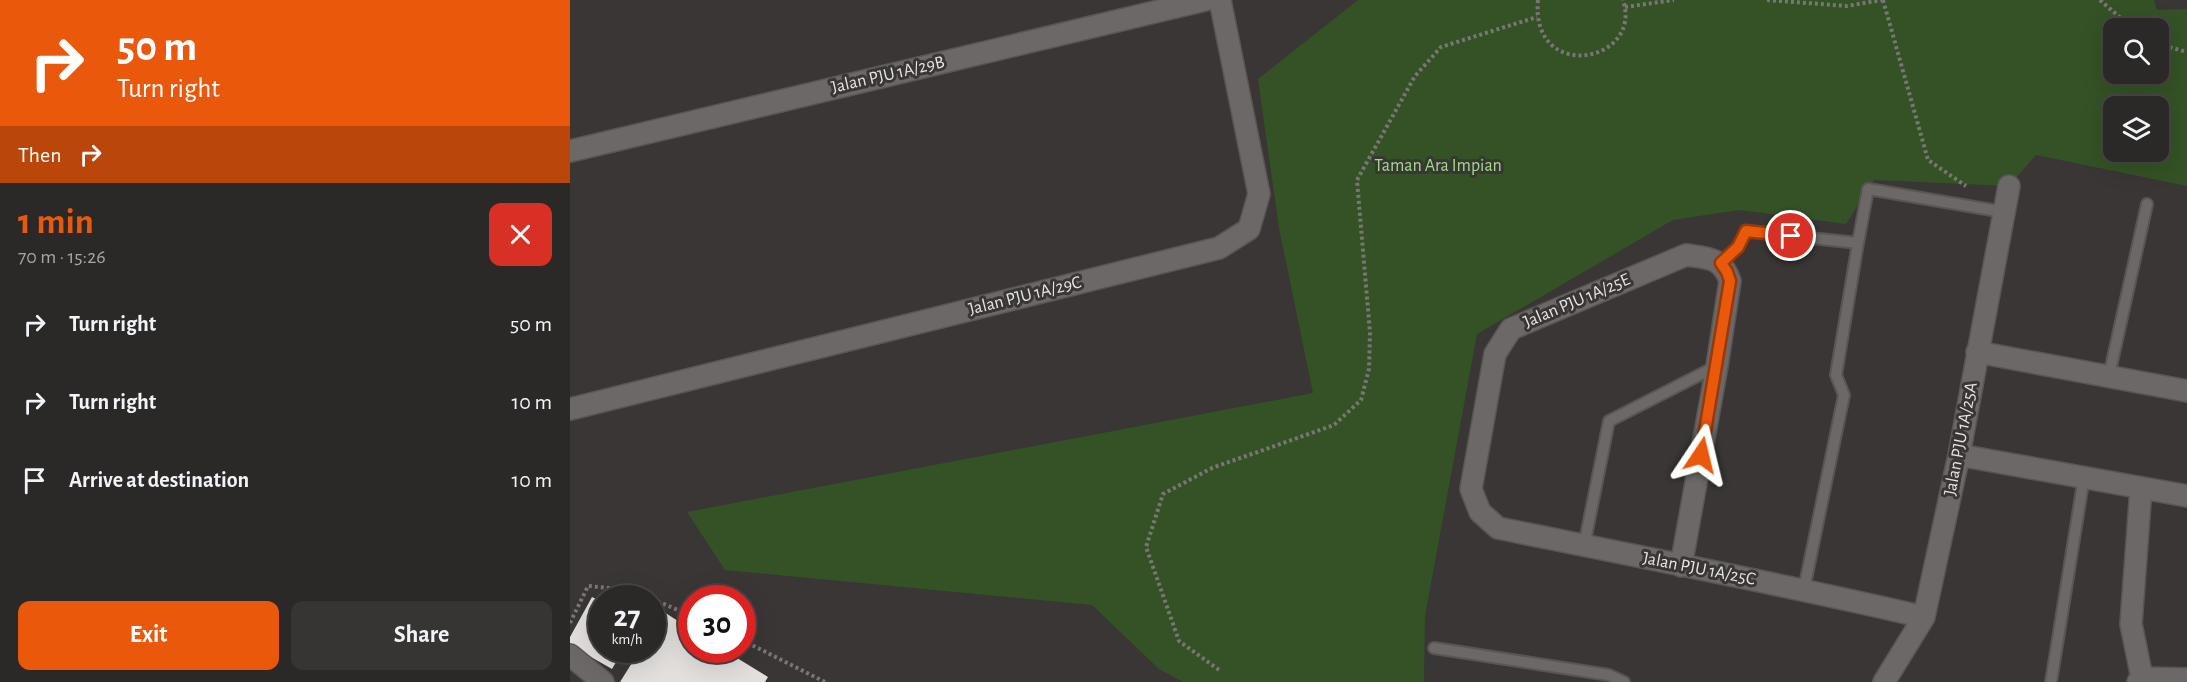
<!DOCTYPE html>
<meta charset="utf-8">
<style>
body{margin:0;font-family:"Alegreya Sans",sans-serif;background:#373434;color:#f1f3f6;height:100vh;display:flex;flex-direction:column;font-size:22px;white-space:nowrap}
*{box-sizing:border-box;margin:0}
p{font-size:20px;color:#a6a6a8}
.icon{flex:none;width:33px;height:33px;fill:none;stroke:currentColor;stroke-width:2;stroke-linecap:round;stroke-linejoin:round}
.map{position:relative;flex:1;overflow:hidden}
.panel{display:flex;flex-direction:column;background:#2b2828;width:570px}
.panel>*{flex:none}
.top-card{background:#ea580c;color:#fff;overflow:hidden}
.controls{position:absolute;left:1533px;top:18px;display:grid;gap:12px}
.controls a{display:grid;place-items:center;width:66px;height:66px;border-radius:12px;background:#2b2828;box-shadow:0 6px 24px #0002,0 0 0 2px #474445;font-size:30px}
.speed{position:absolute;left:18px;top:585px;display:flex;gap:12px;font-size:30px;font-weight:700;text-align:center}
.speed>*{display:grid;place-content:center;width:78px;height:78px;border-radius:50%;background:#2b2828;box-shadow:0 6px 24px #0002,0 0 0 2px #474445;line-height:1}
.speed small{font-size:15px;font-weight:400}
.speed .limit{border:9px solid #d22;background:#fff;color:#111}
.pin{position:absolute;display:grid;place-items:center;width:51px;height:51px;color:#fff;margin:-26px;border:3px solid #fff;border-radius:50%;box-shadow:0 2px 6px #0007}
.me{position:absolute;width:66px;margin:-33px;rotate:10deg;stroke-linejoin:round;filter:drop-shadow(0 0 4px #0008)}
.turn{display:flex;align-items:center;gap:21px;height:126px;padding:0 18px;font-size:27px}
.turn .icon{width:78px;height:78px;stroke-width:2.5}
.turn b{display:block;font-size:42px;line-height:51px}
.then{display:flex;align-items:center;height:57px;padding:0 18px;background:#0003;gap:12px;font-size:22px}
.round{display:grid;place-items:center;flex:none;width:63px;height:63px;border-radius:12px;background:#373434}
.head{display:flex;align-items:center;justify-content:space-between;height:102px;padding:0 18px}
h1{font-size:36px;font-weight:700;line-height:45px;color:#ea580c}
.button{display:flex;gap:12px;margin-top:auto;padding:12px 18px}
.button a{flex:1;height:69px;border-radius:12px;background:#ea580c;color:#fff;font-size:24px;font-weight:700;line-height:69px;text-align:center}
.button a+a{background:#373434;color:#f1f3f6}
ul{padding:0;list-style:none}
li{display:flex;align-items:center;gap:18px;height:78px;padding:0 18px}
li div{flex:1}
li b{display:block;font-size:22px}
li em{font-style:normal}
main{display:flex;flex:1;min-height:0}
.map>svg:first-child{display:block}
.green{fill:#345225;fill-rule:evenodd}
.building{fill:#e2dfdd}
.lines{fill:none;stroke-linecap:round;stroke-linejoin:round}
.lane-casing{stroke:#585554;stroke-width:14}
.street-casing{stroke:#585554;stroke-width:24}
.path{stroke:#797675;stroke-width:4;stroke-dasharray:3 3;stroke-linecap:butt}
.lane{stroke:#6b6867;stroke-width:10}
.street{stroke:#6b6867;stroke-width:21}
.route-casing{stroke:#983908;stroke-width:15}
.route{stroke:#ea580c;stroke-width:10}
.labels{text-anchor:middle;dominant-baseline:central;stroke-width:6;stroke-linejoin:round;paint-order:stroke}
.street-label{font-size:18px;fill:#e6e4e3;stroke:#393635}
.park-label{font-size:18px;fill:#a1db87;stroke:#393635}
</style>
<main>
<section class="panel">
<div class="top-card">
<div class="turn"><svg class="icon" aria-label="right" viewBox="0 0 24 24"><path d="M7 20v-9h11M14 6l5 5-5 5"/></svg><div><b>50 m</b>Turn right</div></div>
<div class="then">Then<svg class="icon" aria-label="right" viewBox="0 0 24 24"><path d="M7 20v-9h11M14 6l5 5-5 5"/></svg></div>
</div>
<div class="head"><div><h1>1 min</h1><p>70 m · 15:26</p></div><a class="round" style="background:#d93025;color:#fff"><svg class="icon" aria-label="close" viewBox="0 0 24 24"><path d="M6 6l12 12M18 6L6 18"/></svg></a></div>
<ul>
<li><svg class="icon" aria-label="right" viewBox="0 0 24 24"><path d="M7 20v-9h11M14 6l5 5-5 5"/></svg><div><b>Turn right</b></div><em>50 m</em></li>
<li><svg class="icon" aria-label="right" viewBox="0 0 24 24"><path d="M7 20v-9h11M14 6l5 5-5 5"/></svg><div><b>Turn right</b></div><em>10 m</em></li>
<li><svg class="icon" aria-label="arrive" viewBox="0 0 24 24"><path d="M6 21V4h12l-3 4 3 4H6"/></svg><div><b>Arrive at destination</b></div><em>10 m</em></li>
</ul>
<div class="button"><a>Exit</a><a>Share</a></div>
</section>
<div class="map">
<svg width="1617" height="682" viewBox="0 0 1617 682">
<rect width="100%" height="100%" fill="#393635"/>
<path class="green" d="M788,0h796l3,10 30,-1v177l-151,-31 -27,31 -135,-6 -28,44 -107,-14 -66,10 -196,114 -52,282 -1,66h-241l-24,-13 -67,-64 -367,-35 -38,-58 626,-119 -34,-165 -21,-149zM1544,28h44v46h-44zM1544,106h44v46h-44z"/>
<path class="building" d="M22,597l10,5v48h21l-11,19 -42,-24v-8z
M94,612l28,18v20h32l44,27 -3,5h-145l20,-32h12v-20z"/>
<g class="lines">
<defs>
<path id="lane" d="M1151,263l17,-16 8,-16 112,12 10,-54 136,23
M1539,376l38,-172
M1014,546l25,-125 108,-55
M1234,589l40,-194 -8,-20 22,-132
M864,648l175,27 15,7
M1481,682l33,-205"/>
<path id="street" d="M0,151l635,-151
M1407,352l210,39
M0,409l649,-161 30,-19 10,-35 -39,-194
M1389,455l228,41
M1571,488l-10,136 11,54
M1111,566l36,-200 13,-85c-8,-24 -22,-23 -44,-26l-175,74 -16,25 -24,135 9,23 18,16c142,29 285,56 426,89
M0,655l33,27
M1314,682l40,-65 35,-162 50,-269
M1568,682l4,-4 45,1"/>
</defs>
<use href="#lane" class="lane-casing"/>
<use href="#street" class="street-casing"/>
<path class="path" d="M968,0c-8,84 106,63 85,0
M1197,0l80,6 35,-6
M1313,0l45,160 38,26
M1530,0l32,28
M1055,7l49,-7
M1588,44l29,8
M82,599l40,17
M0,623l18,-37 44,4 19,8
M172,640l83,42
M649,670l-40,-29 -33,-94 17,-53 49,-26 122,-43 27,-25 8,-31 1,-36 -13,-153 58,-104 26,-29 96,-30"/>
<use href="#lane" class="lane"/>
<use href="#street" class="street"/>
</g>
<g class="lines">
<defs>
<path id="route" d="M1131,455l29,-174 -3,-9 -6,-9 17,-16 8,-16 45,5"/>
</defs>
<use href="#route" class="route-casing"/>
<use href="#route" class="route"/>
</g>
<g class="labels">
<g class="street-label">
<text transform="translate(318 75) rotate(-13)">Jalan PJU 1A/29B</text>
<text transform="translate(455 296) rotate(-14)">Jalan PJU 1A/29C</text>
<text transform="translate(1007 301) rotate(-23)">Jalan PJU 1A/25E</text>
<text transform="translate(1391 439) rotate(-79)">Jalan PJU 1A/25A</text>
<text transform="translate(1129 569) rotate(11)">Jalan PJU 1A/25C</text>
</g>
<g class="park-label">
<text x="868" y="166">Taman Ara Impian</text>
</g>
</g>
</svg>
<div class="controls">
<a><svg class="icon" aria-label="search" viewBox="0 0 24 24"><circle cx="10" cy="10" r="6"/><path d="M15 15l6 6"/></svg></a>
<a><svg class="icon" aria-label="layers" viewBox="0 0 24 24"><path d="M12 4l9 5-9 5-9-5zM3 14l9 5 9-5"/></svg></a>
</div>
<div class="speed"><div>27<small>km/h</small></div><div class="limit">30</div></div>
<div class="pin" style="left:1221px;top:236px;background:#d93025"><svg class="icon" aria-label="arrive" viewBox="0 0 24 24"><path d="M6 21V4h12l-3 4 3 4H6"/></svg></div>
<svg class="me" style="left:1131px;top:455px" viewBox="-20 -20 40 40"><path d="M0-17L14 15 0 8-14 15z" fill="#ea580c" stroke="#fff" stroke-width="4"/></svg>
</div>
</main>
